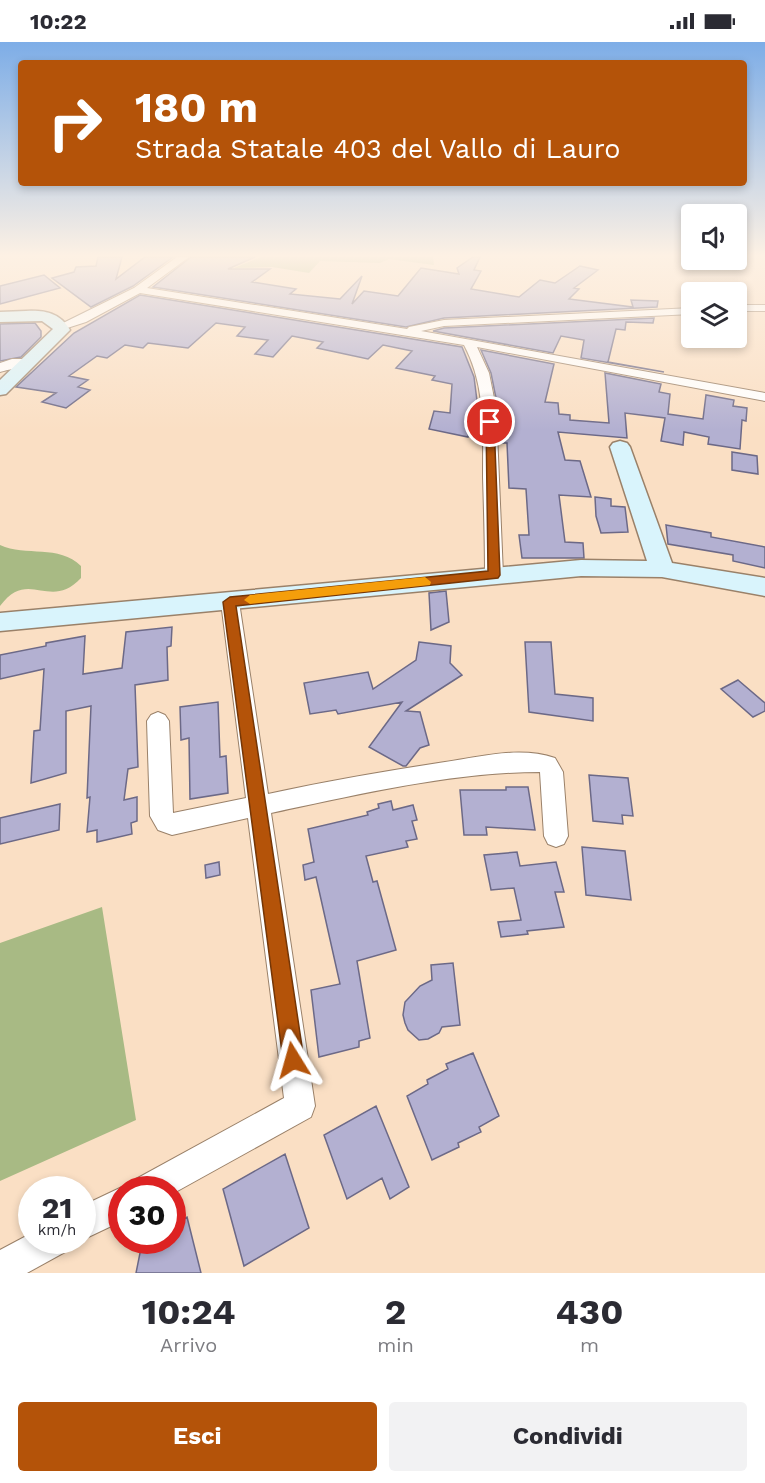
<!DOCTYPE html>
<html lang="it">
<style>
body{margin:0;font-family:"Work Sans",sans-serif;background:#f2f2f3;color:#2b2b33;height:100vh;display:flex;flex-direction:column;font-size:22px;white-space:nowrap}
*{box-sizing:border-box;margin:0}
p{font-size:20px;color:#7c7c81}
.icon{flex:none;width:33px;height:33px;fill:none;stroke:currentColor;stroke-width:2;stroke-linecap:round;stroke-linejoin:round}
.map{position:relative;height:1231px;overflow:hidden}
.drawer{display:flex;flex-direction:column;background:#fff;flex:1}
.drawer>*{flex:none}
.top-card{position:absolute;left:18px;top:18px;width:729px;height:126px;border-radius:6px;box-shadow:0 3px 9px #0003;background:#b45309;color:#fff;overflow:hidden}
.fabs{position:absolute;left:681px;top:162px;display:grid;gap:12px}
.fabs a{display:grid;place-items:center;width:66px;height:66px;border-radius:6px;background:#fff;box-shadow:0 3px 9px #0003;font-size:30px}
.speed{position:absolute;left:18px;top:1134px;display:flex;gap:12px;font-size:30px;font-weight:700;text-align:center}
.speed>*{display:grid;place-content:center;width:78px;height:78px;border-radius:50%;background:#fff;box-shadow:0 3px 9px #0003;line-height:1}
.speed small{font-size:15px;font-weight:400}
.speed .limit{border:9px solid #d22;background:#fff;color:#111}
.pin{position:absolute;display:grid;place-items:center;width:51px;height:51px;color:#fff;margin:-26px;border:3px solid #fff;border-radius:50%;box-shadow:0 2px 6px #0007}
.me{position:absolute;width:66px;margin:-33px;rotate:352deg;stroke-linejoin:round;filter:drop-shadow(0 0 4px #0008)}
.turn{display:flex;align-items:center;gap:21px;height:126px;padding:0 18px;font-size:27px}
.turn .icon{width:78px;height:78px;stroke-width:2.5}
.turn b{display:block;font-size:42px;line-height:51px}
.eta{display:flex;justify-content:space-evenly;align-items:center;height:102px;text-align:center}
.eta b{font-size:36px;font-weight:700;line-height:42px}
.action{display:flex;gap:12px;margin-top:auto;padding:12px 18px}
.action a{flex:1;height:69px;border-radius:6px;background:#b45309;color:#fff;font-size:24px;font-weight:700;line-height:69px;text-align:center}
.action a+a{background:#f2f2f3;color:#2b2b33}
.status{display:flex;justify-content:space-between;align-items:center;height:42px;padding:0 30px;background:#fff;direction:ltr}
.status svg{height:16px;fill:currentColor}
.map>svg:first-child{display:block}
.green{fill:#a8ba84}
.building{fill:#b3b0d1;stroke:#6c6987;stroke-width:1.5}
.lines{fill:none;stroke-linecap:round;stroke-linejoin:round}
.minor-casing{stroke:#9a8169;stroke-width:2}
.secondary-casing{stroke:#9a8169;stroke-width:3}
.minor{fill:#fff;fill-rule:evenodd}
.secondary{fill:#d9f4fc;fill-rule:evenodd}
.route{fill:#b45309;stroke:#753606;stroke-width:1.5}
.slow{fill:#f59e0b}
</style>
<div class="status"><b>10:22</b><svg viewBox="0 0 49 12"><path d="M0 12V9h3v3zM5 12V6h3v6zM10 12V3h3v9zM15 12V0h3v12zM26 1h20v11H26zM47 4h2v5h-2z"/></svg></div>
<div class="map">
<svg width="765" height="1231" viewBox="0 0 765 1231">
<rect width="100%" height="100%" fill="#fadfc4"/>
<path class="green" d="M261,215h172l1,8 -45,-6 -9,4 -60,-2 -11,12 -37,-6 -38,1z
M0,503c26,12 59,-1 81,21v12c-32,34 -52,-11 -81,28z
M102,865l34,213 -136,61v-238z"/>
<path class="building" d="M98,215h24l-6,22 29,-22h28l-40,29 -42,21 -39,-29 22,-6 2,-5 20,-1z
M191,215h64l-27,12h42l-18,13 44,7 -6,5 50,5 22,-23 -10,28 12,-13 34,5 23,-28 38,6 -2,-6 16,-11h7l-6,13 7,1 -10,18 48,8 21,-17 15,3 25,-17 18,4 -24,18 5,1 -10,10 64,8 -2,-7 27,1 -1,6 -213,11 -38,9 -253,-40z
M44,233l16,13 -60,16v-18z
M140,253l322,52 12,30 6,48 -9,-1 -3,13 -39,-8 5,-18 16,2 2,-29 -20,-4 3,-4 -39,-8 16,-17 -29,-6 -15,14 -51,-11 6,-6 -31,-6 -19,21 -18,-3 13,-14 -31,-4 8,-9 -29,-4 -28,25 -40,-5 -5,5 -18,-3 -18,13 -10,-2 -28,20 19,4 -10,7 12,3 -24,18 -24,-6 14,-9 -40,-6 58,-54z
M654,276l-1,5 -27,-1 -1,8 -9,-1 -8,33 56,10 -83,-14 3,-18 -23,-4 -8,17 -120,-22 11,-3z
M35,281l6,8v6l-20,20 -21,4v-37z
M481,308l73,14 -9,38 13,1 1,11 11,1v5l39,3 -4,-50 56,11 -2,8 11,2 -2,20 35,5 3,-24 28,5 -1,6 14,2 -1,13 -4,-1 -2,29 -32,-5 1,-7 -25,-5 -1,13 -22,-4 4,-23 -40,-5 2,25 -69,-6 7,28 15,1 11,36 -32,-2 6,47 18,1 1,15h-62l-3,-23h10l-3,-46 -17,-1 -2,-45h-6l-3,-35 -7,-35z
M732,410l25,4 1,18 -26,-4z
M595,455l16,2v7l14,1 3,25 -27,1 -5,-17z
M666,483l45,8v4l54,10v21l-32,-7v-6l-65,-11z
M446,549l3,31 -18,8 -2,-37z
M172,585l-1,19 -4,1 1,33 -33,5 3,82 -10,2 -4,31 13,-3v24l-6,2 1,11 -35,8v-12l-10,2 3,-35 -3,1 4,-92 -25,5v62l-35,10 3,-52 6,-1 4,-61 -44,10v-24l46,-9v-3l39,-7 -2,38 39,-6 4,-36z
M419,600l32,4 -1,17 12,12 -56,36 14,1 9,33 -9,3 -14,18h-3l-34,-19 33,-45 -64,12 -2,-4 -26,4 -6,-31 64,-11 5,17 43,-29z
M525,600h26l4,52 38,4v23l-64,-9z
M738,638l27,23v8l-12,6 -32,-28z
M218,660l2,55 6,-1 2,37 -38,6 -1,-61 -8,2 -1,-33z
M589,733l39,3 5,38 -11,-1 1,9 -30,-3z
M506,745h22l7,43 -49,-3 1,8h-23l-4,-45h46z
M391,759l2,9 20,-5 4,15 -5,1 5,18 -11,2 2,6 -42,9 7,26 4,-1 19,69 -39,11 13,77 -11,3v6l-40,10 -8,-67 29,-6 -24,-107 -11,3 -2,-15 11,-3 -6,-33 60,-14 -1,-3 12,-4 -1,-4z
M60,762l-1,26 -59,14v-26z
M582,805l43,4 6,49 -45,-5z
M517,810l3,14 36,-4 8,30h-9l9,35 -37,4 1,3 -27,3 -3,-15 23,-2 -7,-32 -23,2 -7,-35z
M219,820l1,13 -14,3 -1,-13z
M453,921l7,62 -18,2 -3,6 -11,6 -9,1 -11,-10 -3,-7 -2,-8 2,-13 15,-16 12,-6 -1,-15z
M473,1011l26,63 -20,11 2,5 -23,11 1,4 -27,13 -25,-64 21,-12 -1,-4 21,-11 -2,-5z
M376,1064l33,81 -19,12 -8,-21 -35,21 -23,-64z
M285,1112l24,74 -65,38 -21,-77z
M187,1175l14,56h-65l5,-25 6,-8h25v-15z"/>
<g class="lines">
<defs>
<path id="minor" d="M177,215h12l-42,31 260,41 2,-2 35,-7 248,-12v6l-248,12 -23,5 344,62v8l-288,-54 12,26 7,35 7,167 -3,4h-12l-3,-4c0,-33 -1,-65 -2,-98 0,-46 3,-91 -19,-132l-324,-52 -54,29 -25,8 -6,-3 79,-39z
M736,263h29v6h-29z
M12,317h18l6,4c-4,3 -27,6 -36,9v-9z
M230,554l6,1 3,5 29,192c59,-13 118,-23 177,-32 35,-5 75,-16 110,-4l8,14 5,64 -4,8 -8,3 -8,-3 -4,-8 -4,-64c-87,0 -184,23 -269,41l44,293 -4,11 -139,77v-4h-41l5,-11 148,-81 -36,-280 -76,17 -14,-5 -8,-14 -3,-95 4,-6 7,-3 7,3 4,6 4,92 73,-15 -25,-196 3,-5z
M122,1145l7,3h-7v31l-40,19v-34z
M32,1191v7h37l-4,12 -38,21h-27v-23z"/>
<path id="secondary" d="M26,269c19,-1 34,2 44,19l-64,64 -6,1v-15l53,-51 -11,-8 -42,1v-10z
M620,399l7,2 3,4 42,116 93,15v18l-103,-19 -81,-1 -581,55v-18l581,-53 66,1 -37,-114 3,-4z"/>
</defs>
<use href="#minor" class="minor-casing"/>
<use href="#secondary" class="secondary-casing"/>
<use href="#minor" class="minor"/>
<use href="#secondary" class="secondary"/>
</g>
<linearGradient id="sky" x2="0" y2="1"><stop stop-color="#7dade7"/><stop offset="0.55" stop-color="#fdf1e4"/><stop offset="1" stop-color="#fdf1e4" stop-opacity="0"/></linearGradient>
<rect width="765" height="388" fill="url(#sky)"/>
<path class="route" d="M486,377l8,3 6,153 -2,3 -262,28 68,454 -3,7 -8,3 -7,-3 -3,-7 -60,-458 7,-5 258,-26z"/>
<path class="slow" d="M425,535l6,5 -1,3 -180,19 -6,-4 6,-5z"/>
</svg>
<div class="fabs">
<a><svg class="icon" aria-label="sound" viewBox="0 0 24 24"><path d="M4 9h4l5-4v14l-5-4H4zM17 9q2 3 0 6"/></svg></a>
<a><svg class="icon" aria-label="layers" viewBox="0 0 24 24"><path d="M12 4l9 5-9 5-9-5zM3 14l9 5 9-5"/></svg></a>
</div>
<div class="speed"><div>21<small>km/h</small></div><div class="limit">30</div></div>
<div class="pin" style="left:490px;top:380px;background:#d93025"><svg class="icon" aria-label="arrive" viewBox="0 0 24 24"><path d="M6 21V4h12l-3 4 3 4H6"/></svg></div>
<svg class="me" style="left:293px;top:1018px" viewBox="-20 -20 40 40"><path d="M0-17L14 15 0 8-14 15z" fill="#b45309" stroke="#fff" stroke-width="4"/></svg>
<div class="top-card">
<div class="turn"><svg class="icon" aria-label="right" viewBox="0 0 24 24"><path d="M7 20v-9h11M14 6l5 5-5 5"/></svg><div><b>180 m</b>Strada Statale 403 del Vallo di Lauro</div></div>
</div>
</div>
<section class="drawer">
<div class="eta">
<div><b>10:24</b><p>Arrivo</p></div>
<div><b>2</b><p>min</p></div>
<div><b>430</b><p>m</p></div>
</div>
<div class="action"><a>Esci</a><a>Condividi</a></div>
</section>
